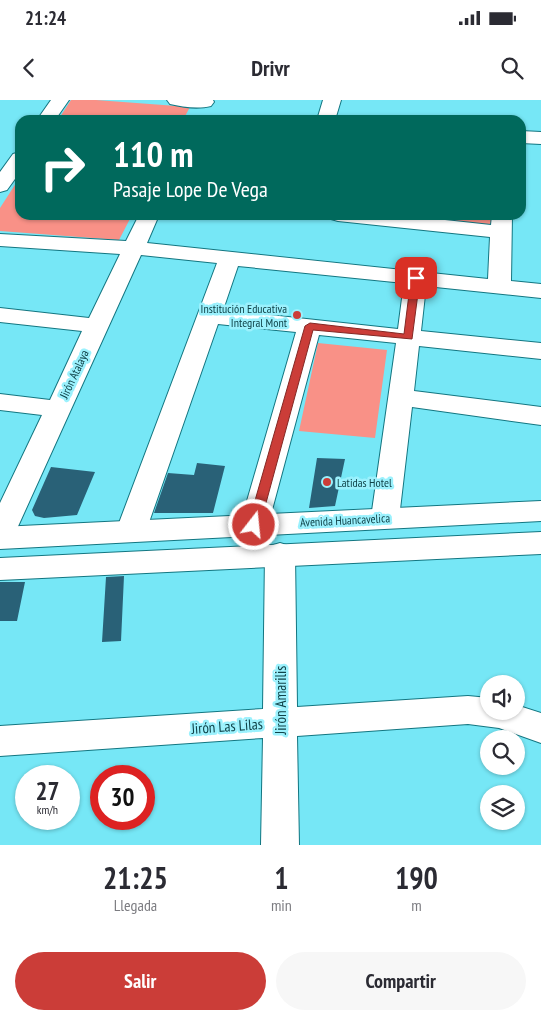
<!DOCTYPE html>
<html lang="es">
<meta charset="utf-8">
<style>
body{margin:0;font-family:"PT Sans Narrow",sans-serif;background:#f7f7f7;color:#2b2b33;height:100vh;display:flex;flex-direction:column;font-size:19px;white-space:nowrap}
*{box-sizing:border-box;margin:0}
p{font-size:16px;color:#7c7c81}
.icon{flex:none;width:28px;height:28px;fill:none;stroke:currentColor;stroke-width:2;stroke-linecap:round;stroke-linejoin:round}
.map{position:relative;height:745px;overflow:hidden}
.panel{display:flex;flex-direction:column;background:#fff;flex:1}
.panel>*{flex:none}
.banner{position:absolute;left:15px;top:15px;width:511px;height:105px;border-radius:15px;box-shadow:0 1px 4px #0004;background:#00695c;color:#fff;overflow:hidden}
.tools{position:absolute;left:480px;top:575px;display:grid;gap:10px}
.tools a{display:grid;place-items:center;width:45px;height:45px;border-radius:50%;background:#fff;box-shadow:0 1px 4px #0004;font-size:25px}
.speed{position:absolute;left:15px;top:665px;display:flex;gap:10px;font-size:25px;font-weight:700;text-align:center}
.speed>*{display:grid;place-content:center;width:65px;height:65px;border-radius:50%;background:#fff;box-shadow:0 1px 4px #0004;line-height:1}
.speed small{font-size:12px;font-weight:400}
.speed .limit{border:8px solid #d22;background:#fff;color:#111}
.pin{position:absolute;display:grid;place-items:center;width:42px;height:42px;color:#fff;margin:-21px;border-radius:10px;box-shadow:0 2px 8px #0006}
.me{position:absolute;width:55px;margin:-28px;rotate:16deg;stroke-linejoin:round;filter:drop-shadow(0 0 4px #0008)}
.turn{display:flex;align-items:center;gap:18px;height:105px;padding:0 15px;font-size:22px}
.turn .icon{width:65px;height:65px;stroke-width:2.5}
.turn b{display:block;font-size:35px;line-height:42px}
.eta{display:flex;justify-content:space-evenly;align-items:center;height:85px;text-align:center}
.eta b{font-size:30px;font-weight:700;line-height:35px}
.action{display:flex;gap:10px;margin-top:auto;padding:10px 15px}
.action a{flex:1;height:58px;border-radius:30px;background:#cb3d38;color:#fff;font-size:20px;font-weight:700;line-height:58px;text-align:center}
.action a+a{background:#f7f7f7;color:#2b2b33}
.status{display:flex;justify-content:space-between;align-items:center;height:35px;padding:0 25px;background:#fff;direction:ltr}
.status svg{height:14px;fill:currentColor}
header{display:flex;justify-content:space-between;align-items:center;height:65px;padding:0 15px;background:#fff;font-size:22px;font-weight:700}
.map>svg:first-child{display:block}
.green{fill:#f99187}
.building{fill:#296177}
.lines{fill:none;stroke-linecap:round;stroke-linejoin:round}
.minor-casing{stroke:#137681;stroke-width:2}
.highway-casing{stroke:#137681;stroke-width:2}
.minor{fill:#fff;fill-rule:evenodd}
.highway{fill:#fff;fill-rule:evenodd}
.route{fill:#cb3d38;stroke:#842824}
.poi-dot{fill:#cb3d38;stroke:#9bf1fd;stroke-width:2}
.labels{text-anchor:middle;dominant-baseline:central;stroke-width:5;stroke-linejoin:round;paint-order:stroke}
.poi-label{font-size:12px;fill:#104349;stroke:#9bf1fd;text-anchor:end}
.street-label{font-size:12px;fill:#104349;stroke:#9bf1fd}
.near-street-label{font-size:15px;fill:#104349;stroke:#9bf1fd}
</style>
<div class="status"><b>21:24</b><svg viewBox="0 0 49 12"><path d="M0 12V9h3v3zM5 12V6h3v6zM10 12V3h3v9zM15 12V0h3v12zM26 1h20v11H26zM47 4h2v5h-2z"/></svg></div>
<header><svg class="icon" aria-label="back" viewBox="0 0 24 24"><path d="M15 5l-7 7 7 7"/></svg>Drivr<svg class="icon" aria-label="search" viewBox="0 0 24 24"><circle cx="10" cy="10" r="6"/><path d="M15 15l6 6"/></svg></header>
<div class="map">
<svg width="541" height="745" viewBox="0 0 541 745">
<rect width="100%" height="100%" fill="#76e7f6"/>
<path class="green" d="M71,0h25l94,7 -7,13h-125z
M20,77v38h112l-13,25 -119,-9v-23z
M378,115h113v11z
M318,243l69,7 -12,88 -76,-7z"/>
<path class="building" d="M317,358l28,1 -10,47 -26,2z
M197,363l28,3 -12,47h-59l14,-40 26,2z
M51,367l44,5 -18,43 -33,3 -9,-2 -3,-6z
M124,476l-3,65 -19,1 4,-65z
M0,482h25l-8,39h-17z"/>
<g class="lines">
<defs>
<path id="minor" d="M51,0h18l-14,20h-18z
M167,0h46l1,2 -3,4c-12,3 -29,1 -41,-2z
M323,0h18l-6,20h-18z
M521,31l20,1v12l-20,-1z
M20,52v20l-13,18 -7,2v-20l13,-18z
M139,115h20l-12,28 341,36 2,-42 -152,-16 -7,-2 -3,-4h71l92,10 1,-10h20l-1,66 30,3v14l-115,-12 -5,45 120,12v16l-122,-13 -5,45 127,16v18l-129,-18 -13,111 -4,7 -10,3 -10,-3 -4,-7 25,-175 -77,-8 -51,190 -4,7 -10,4 -10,-4 -4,-7 56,-193 -78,-8 -72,207 -5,8 -10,3 -10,-3 -5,-8 101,-268 -76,-8 -126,278 -5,8 -10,3v-41l42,-88 -42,-5v-16l50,6 32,-69 -82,-9v-14l89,10 31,-64 -120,-8v-12l126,7zM238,166l166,17 -6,46 -175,-19z
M280,443l10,3 5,8 2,153 171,-11 21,2v13h27v-6l25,8v30l-42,-15 -31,-4 -171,12 2,109h-38l2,-107 -263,18v-30l263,-17 2,-155 5,-8z"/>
<path id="highway" d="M541,401v20l-541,28v-22z
M541,432v22l-541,26v-22z"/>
</defs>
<use href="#minor" class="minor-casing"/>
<use href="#highway" class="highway-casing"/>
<use href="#minor" class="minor"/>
<use href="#highway" class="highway"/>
</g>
<path class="route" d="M416,175l4,3 -8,61 -99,-9 -53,195 -6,4 -4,-1 -2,-3 57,-199 5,-3 94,11 7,-56z"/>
<g class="poi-dot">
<circle cx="297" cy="215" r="5"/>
<circle cx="327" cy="382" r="5"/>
</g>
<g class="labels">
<g class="poi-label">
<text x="287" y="208">Institución Educativa<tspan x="287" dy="14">Integral Mont</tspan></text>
<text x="337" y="382" text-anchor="start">Latidas Hotel</text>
</g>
<g class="street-label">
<text transform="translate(74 274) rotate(-65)">Jirón Atalaya</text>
<text transform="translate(345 420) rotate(-3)">Avenida Huancavelica</text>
</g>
<g class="near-street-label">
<text transform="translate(280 600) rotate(-90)">Jirón Amarilis</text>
<text transform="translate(227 626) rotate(-4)">Jirón Las Lilas</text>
</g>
</g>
</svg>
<div class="tools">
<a><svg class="icon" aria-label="sound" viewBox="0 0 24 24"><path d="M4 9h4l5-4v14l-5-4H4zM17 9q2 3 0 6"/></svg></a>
<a><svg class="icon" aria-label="search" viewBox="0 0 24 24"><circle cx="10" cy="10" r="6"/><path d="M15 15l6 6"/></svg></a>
<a><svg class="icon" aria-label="layers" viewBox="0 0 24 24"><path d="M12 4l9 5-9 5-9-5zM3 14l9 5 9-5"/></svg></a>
</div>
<div class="speed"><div>27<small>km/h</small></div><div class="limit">30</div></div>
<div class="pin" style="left:416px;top:178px;background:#d93025"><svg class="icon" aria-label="arrive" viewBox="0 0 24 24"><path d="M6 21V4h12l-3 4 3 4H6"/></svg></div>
<svg class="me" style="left:254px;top:425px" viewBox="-20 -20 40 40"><circle r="17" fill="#cb3d38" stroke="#fff" stroke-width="3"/><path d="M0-11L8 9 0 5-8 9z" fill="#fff"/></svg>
<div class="banner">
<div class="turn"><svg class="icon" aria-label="right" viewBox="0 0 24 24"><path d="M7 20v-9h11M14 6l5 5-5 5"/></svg><div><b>110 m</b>Pasaje Lope De Vega</div></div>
</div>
</div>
<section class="panel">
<div class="eta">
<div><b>21:25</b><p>Llegada</p></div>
<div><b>1</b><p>min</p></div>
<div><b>190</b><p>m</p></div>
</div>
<div class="action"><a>Salir</a><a>Compartir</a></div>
</section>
